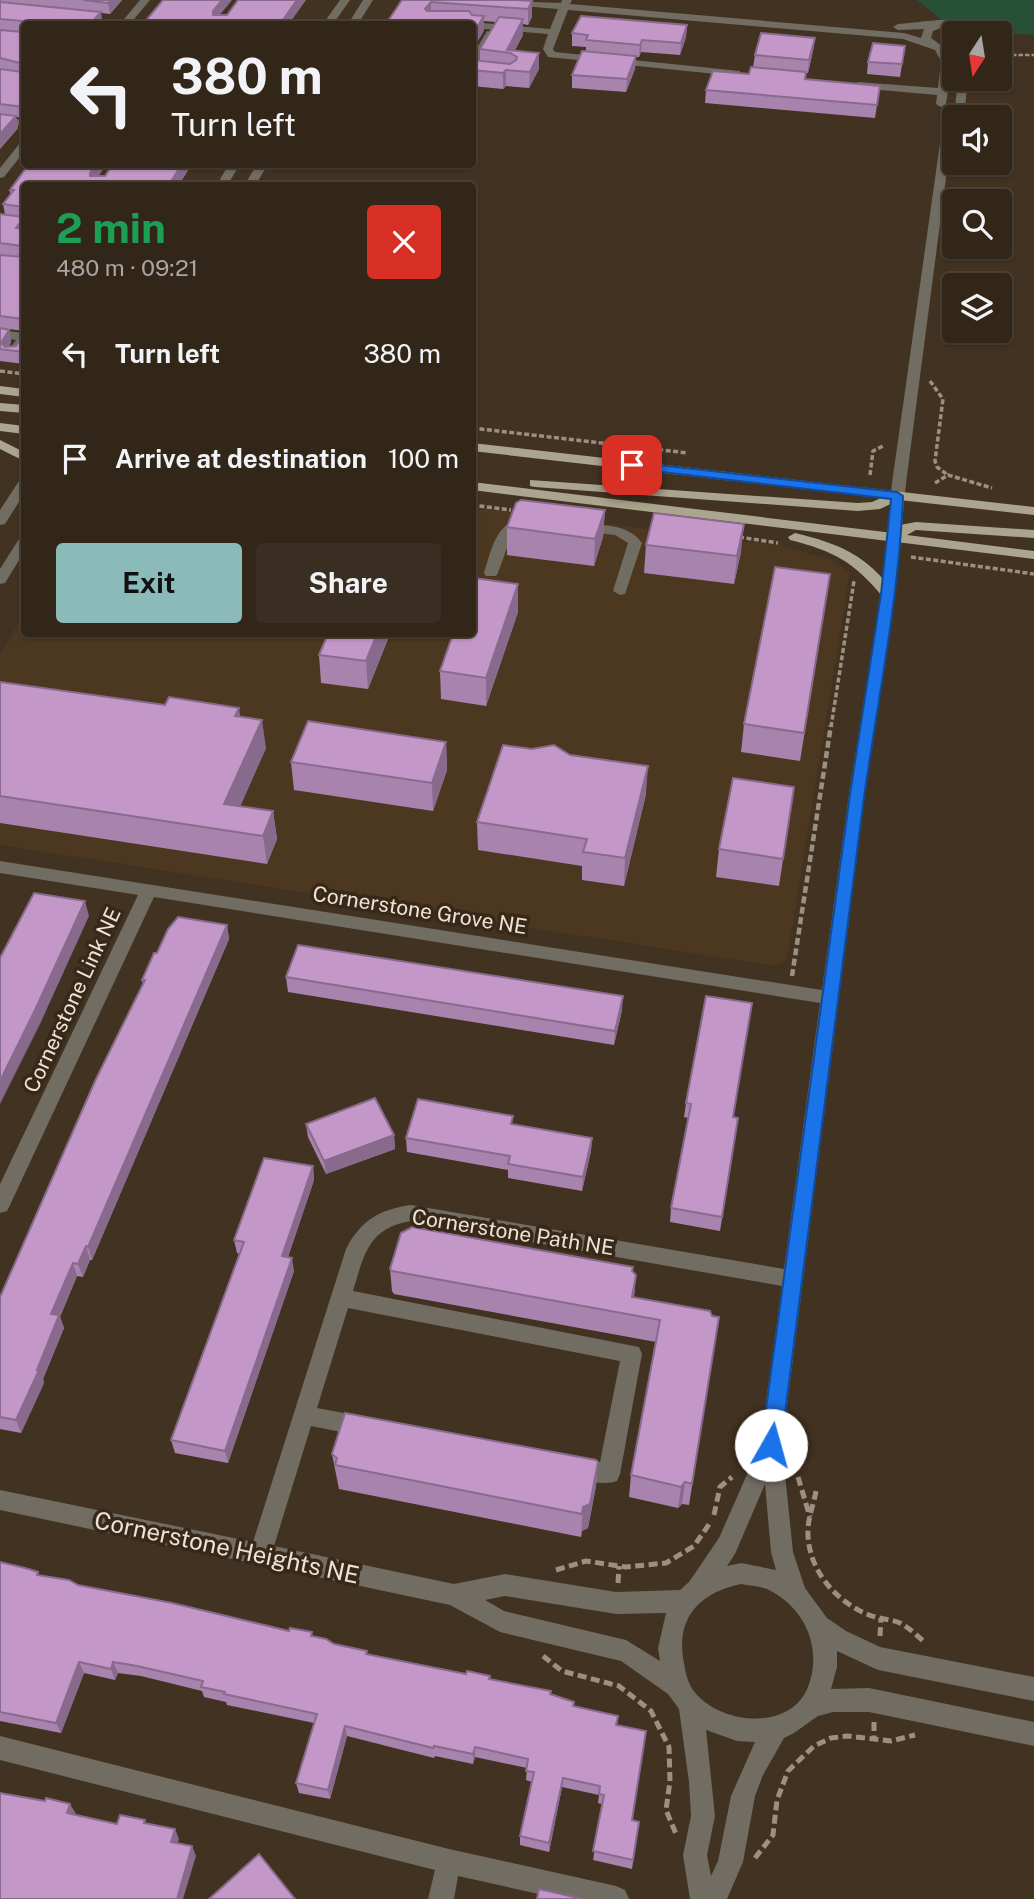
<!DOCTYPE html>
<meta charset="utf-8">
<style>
body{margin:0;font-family:"Public Sans",sans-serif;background:#3a2e22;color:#f1f3f6;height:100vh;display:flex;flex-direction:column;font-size:26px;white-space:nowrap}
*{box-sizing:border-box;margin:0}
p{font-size:23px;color:#a8a5a2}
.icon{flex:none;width:38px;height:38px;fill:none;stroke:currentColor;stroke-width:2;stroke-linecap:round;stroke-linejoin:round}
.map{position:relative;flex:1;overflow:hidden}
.side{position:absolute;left:21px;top:182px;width:455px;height:455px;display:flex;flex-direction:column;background:#322619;border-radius:7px;box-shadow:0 2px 5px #0004,0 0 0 2px #4d4338}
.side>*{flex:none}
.guide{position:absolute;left:21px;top:21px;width:455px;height:147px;border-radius:7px;box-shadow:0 2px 5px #0004,0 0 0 2px #4d4338;background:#322619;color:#f1f3f6;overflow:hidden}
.needle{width:46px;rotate:192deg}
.controls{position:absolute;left:942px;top:21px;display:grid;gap:14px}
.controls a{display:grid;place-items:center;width:70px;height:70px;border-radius:7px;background:#322619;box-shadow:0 2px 5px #0004,0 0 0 2px #4d4338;font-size:35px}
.pin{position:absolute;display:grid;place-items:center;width:60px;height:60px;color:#fff;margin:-30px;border-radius:14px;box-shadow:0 4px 10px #0006}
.me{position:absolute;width:77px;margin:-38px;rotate:7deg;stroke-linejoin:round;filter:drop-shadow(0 0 5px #0008)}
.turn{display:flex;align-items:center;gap:24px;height:147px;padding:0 35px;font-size:32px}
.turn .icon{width:91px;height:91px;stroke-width:2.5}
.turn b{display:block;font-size:49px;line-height:60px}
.round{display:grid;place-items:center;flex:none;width:74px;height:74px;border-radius:7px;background:#3a2e22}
.summary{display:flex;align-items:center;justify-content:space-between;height:119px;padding:0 35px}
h1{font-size:42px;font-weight:700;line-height:52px;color:#1e9e55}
.cta{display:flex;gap:14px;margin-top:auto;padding:14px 35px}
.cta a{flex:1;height:80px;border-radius:7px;background:#8bbbb9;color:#111;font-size:28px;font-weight:700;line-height:80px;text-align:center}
.cta a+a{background:#3a2e22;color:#f1f3f6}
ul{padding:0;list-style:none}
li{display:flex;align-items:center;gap:21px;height:105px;padding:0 35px}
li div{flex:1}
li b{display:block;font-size:26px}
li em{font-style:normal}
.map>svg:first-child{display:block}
.built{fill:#4c3720}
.green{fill:#285036}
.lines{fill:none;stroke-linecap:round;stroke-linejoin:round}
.path-far3{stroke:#9d8f82;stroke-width:2.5;stroke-dasharray:4.5 2;stroke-linecap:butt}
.path-far2{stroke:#9d8f82;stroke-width:3.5;stroke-dasharray:5 2.5;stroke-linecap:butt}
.path-far1{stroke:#9d8f82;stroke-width:4.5;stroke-dasharray:7 3.5;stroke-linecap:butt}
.path{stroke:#9d8f82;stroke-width:5;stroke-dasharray:9 4.5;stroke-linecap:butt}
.minor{fill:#716d63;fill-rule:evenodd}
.major{fill:#aba48e;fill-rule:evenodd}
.wall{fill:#a883ad;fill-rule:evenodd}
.shaded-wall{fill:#886a8d}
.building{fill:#c398c9;stroke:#886a8d;stroke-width:2}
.route{fill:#1a73e8;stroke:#114b97;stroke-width:2}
.labels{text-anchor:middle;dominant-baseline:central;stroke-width:7;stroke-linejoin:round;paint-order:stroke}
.street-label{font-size:21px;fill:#ede2d7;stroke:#382817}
.near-street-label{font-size:24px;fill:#ede2d7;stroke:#382817}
</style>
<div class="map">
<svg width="1034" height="1899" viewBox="0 0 1034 1899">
<rect width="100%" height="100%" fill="#423221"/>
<path class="built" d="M473,507l306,38 53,15 18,12 -63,387 -12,7 -775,-121v-191l24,-40v20h448z"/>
<path class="green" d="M917,0h117v35l-81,-6z"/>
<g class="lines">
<path class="path-far3" d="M999,55h35"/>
<path class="path-far2" d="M0,371l24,3
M930,381l13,18 -8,62 2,6 11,8
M472,428l216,25
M870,475l3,-24 12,-6
M935,483l13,-8 44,13
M472,505l39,5
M739,537l39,6
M911,557l123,17
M831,727l23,-146"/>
<path class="path-far1" d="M792,976l39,-251"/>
<path class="path" d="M798,1477l12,40
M816,1491c-2,12 -7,24 -8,37 -2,39 26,73 61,87 10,4 22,4 31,8 10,5 18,14 26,20
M714,1515l6,-28 12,-10
M556,1570l30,-9 40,6 40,-4 28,-17 16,-23
M618,1583l1,-17
M880,1636l1,-18
M543,1656l19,15 57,15 32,25 18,36 1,34 -4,29 10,24
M874,1722v16
M755,1858l18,-23 4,-35 11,-29 26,-25 17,-8 16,-2 44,5 24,-6"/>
<path class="minor" d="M140,0h10l-20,24h-10z
M340,0h10l-17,24h-10z
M363,0h10l-15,24h-10z
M483,0l78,3 1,-3h10l-2,4 334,29 17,5 3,-9 -26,1 -5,-3 5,-3c31,-2 76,-13 101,9 -25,1 -38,-14 -66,-2l-2,7 11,8 12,2v6l-7,-1c8,14 1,35 -1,51l-5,3 -5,-3 1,-9 -79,-7 -5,-3 5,-3 80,6 3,-27 -6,-11 -32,-11 -335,-29 -15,39 2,3 185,19v4l-4,1 -188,-19 -5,-8 5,-15 -76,-6v-4h-5l5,-2 78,7 8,-20 -70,-6z
M487,31l9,2 -19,33 -5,3v-13z
M958,79h10l-3,29 -11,9 -48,366 -11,111 -30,200 -83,651 11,107 12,36 22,30 19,13 34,16 154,30v24l-156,-31 -41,-19v16l-6,22 38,-1 165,34v24l-165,-34h-36l-15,4 -24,17 -10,5 -21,37 -8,21 -12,66 -16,37h-37l-7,-44 8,-39 -2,-34 -10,-73 -11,-15 -47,-33 -121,-29 -50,-27 -450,-95v-20l253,52 93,-293c14,-28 34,-40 65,-44l373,64 36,-266 -666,-106 -144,308 -3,6 -7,2v-29l138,-289 -138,-22v-12l822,129 27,-196 32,-200 11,-111 52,-368 11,-8zM411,1221l371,65 -22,159 -41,93 -30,44 -9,8 -64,2 -111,-18 -51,10 -180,-38 37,-120 55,11 8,-3 3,-7 -3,-7 -8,-3 -49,-9 31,-100 272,53 -20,101 -25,-4 -8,3 -3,7 3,7c14,5 36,11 50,6l3,-7 22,-120 -3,-7 -286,-56c11,-36 15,-63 58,-70zM765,1484l6,68 5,18 -35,-7 -14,3 8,-12zM741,1584c9,2 19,2 26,5 38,18 56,59 41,98 -17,43 -82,38 -110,9 -9,-9 -12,-20 -14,-33 -9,-45 15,-70 57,-79zM505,1596l111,18 50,-1 -8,35 2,13 -34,-21 -122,-29 -19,-11zM706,1730l31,11 18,1 -24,54 -13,65 -7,15 -4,-21 8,-39z
M0,117l24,3v6l-24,-3z
M24,142v10l-20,25 -4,1v-10l20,-25z
M229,164h11l-13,22h-11z
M257,164h11l-13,22h-11z
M0,330l24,3v12l-8,12h-8l-2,-3 10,-14 -16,-2z
M24,480v14l-19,30 -5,1v-15l19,-29z
M525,517l7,4 -20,13 -14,39 -2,3h-10l-2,-3c8,-25 12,-51 41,-56z
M581,524c22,2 47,-1 61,19l-17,51 -5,1 -7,-4 15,-48 -13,-8 -39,-4 -2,-3z
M24,538v14l-19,31 -5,1v-15l19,-30z
M116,634h15l-7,5z
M0,1736l449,113 167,37 9,4 4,9h-68l-103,-23 -4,23h-26l7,-29 -435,-110z"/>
<path class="major" d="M0,386l24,3v8l-24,-3z
M0,403l24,2v8l-24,-2z
M0,423l24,3v8l-24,-3z
M0,440l24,12v9l-24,-12z
M472,443l562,64v8l-135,-15 -19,9 -22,2 -323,-24 -5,-1v-6l328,23 14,-1 9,-4 -409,-47z
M472,482l421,51 7,-8 16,-3 118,8v8l-118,-8 -9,5 127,16v8l-562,-69z
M795,533c45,11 72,22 100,61l-7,5 -5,-2c-29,-35 -49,-46 -93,-57l-2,-3z"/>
</g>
<path class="wall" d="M0,0h122l-12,14 -9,-1 1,10 -1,1h-77v94l-8,-1 2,11 -18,21z
M402,0l130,1v16l-4,8 -5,-1v11l-8,15 24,19 -10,19 -23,-2 -3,3 -31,-3v-26l8,1v-12l16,-27 -12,-1v10l-98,-7z
M687,25l-1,12 -6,18 -39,-3 -2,5h-3l-1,12 -9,23 -54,-4v-13l14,-24v-4l-14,-1v-13z
M815,38l-2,13 -5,22h-2v6l74,7 -5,32 -170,-15 1,-13 43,-16 4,-7 2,-12z
M905,46l-5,31 -33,-3 1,-12z
M29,164h78l-9,12h7l8,-12h79l-14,22h-154v178l-24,-3v-147h5l-2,-10 7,-10v-4zM1,328l23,3v2l-8,13 -7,1 2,-5 -2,-12z
M605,510l-2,27 -9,29 -87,-11v-28z
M646,545l95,7 -7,32 -90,-11z
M518,584v28l-32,94 -45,-7 -1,-28z
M826,601l-26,160 -59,-9 3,-28z
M328,634h62l-22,55 -47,-6 -2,-28z
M0,682l240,35 26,31 -26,58 33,5 4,28 -10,25 -267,-41z
M446,742l1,28 -14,41 -139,-21 -3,-28z
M794,787l-15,99 -63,-9 3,-28z
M646,794l-22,92 -42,-6v-14l-104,-16 -1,-28z
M227,925l2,14 -137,321h-2l-7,17 -6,-1 -17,41 4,11 -21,51 1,4 -23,50 -21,-4v-132l143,-313 -1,-4 15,-27z
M286,977l336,33 -8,35 -326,-53z
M706,996l30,136 -16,99 -50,-9 1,-14 18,-90 -5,-1 2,-14z
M306,1124l88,11 1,14 -69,25 -18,-37z
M513,1124l79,14 -1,13 -9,40 -74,-13v-8l-101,-18 -1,-14z
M313,1166l1,14 -26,77 6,14 -66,192 -53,-10 -4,-13 69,-186 -3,-1 -3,-13z
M390,1269l242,3 4,3 -2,22 85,20 -30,188 -7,-1 -4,4 -49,-11 2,-22 25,-133 -262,-48 -2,-3z
M332,1454l266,8 -2,24 -8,42 -6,3 -1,6 -242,-48z
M0,1562l38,10 1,3 39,10 235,51 21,8 33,7v3l123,25 61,15 23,12 44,10 -1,9 15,95 7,2 -7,47 -39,-9 9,-56 -4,-1 1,-8 -37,-8 -13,65 -29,-7v-9l12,-54 -6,-2 1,-12 -52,-11 -2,7 -38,-8 -1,2 -87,-22 -17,63 -31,-6 -3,-10 18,-60 -87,-18 -1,-3 -22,-5 -2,-6 -61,-15 -23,-3 -3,7 -31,-7 -23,60 -61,-12z"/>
<path class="shaded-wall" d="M111,0h11l-12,14 -2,-11z
M222,0h10l-18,22 -1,-11z
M297,0h9l-17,24h-9z
M532,1v16l-4,8v-16z
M431,2v15l-6,-8z
M101,12l1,11 -1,1h-11z
M484,16v15l-12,20v-16z
M523,19v16l-10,19 -6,-4z
M687,25l-1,12 -6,18 1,-12z
M815,38l-2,13 -5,22 1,-13z
M642,40l-1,12 -2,5 1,-12z
M539,53v16l-10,19 1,-16z
M636,56l-1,13 -9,23 1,-13z
M506,70v16l-3,3v-16z
M16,116l2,12 -18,21v-15z
M96,164h11l-15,21 -2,-12z
M182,164h10l-14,22h-10z
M24,218v15l-8,-5z
M9,330l2,12 -4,8 -6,-7z
M605,510l-2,27 -9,29 1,-27z
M744,524l-3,28 -7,32 3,-28z
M518,584v28l-32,94v-28z
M377,634h13l-22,55 -2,-28z
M239,708l4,27 -8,-19z
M262,720l4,28 -37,84 -5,-28z
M446,742l1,28 -14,41 -1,-28z
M648,766l-2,28 -22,92 1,-28z
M273,811l4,28 -10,25 -4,-28z
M85,901l4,15 -49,108 -40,80v-23z
M227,925l2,14 -137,321 -4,-13z
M623,996l-1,14 -8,35 1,-14z
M394,1135l1,14 -69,25 -2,-13z
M592,1138l-1,13 -9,40 1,-14z
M313,1166l1,14 -30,89 -2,-13z
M86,1246l4,14 -7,17 -5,-13z
M292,1258l2,13 -66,192 -3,-12z
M73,1263l4,13 -17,41 4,11 -21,51 1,4 -23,50 -5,-13 21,-50 14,-56z
M636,1275l-2,23 -2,-1z
M598,1462l-2,24 -8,42 -6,3 -1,6 2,-30z
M685,1482l-3,22 -4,4 3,-21z
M79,1662l5,11 -23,60 -5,-10z
M113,1662l5,11 -3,7 -4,-11z
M345,1726l2,10 -17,63 -2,-9z
M475,1747v10l-2,7v-10z
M563,1778l-1,9 -13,65v-9z
M70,1804l6,10 -9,-1z
M175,1829l4,10 -4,12 -4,-9z
M192,1846l4,10 -13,43h-6z"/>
<path class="building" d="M0,0l1,2 100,10 -11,12h-66v6l-2,-9 -22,-2z
M83,0h28l-3,3z
M163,0h59l-9,11v4h14l11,-15h59l-17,24h-137z
M402,0h114l16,1 -4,8 -97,-7 -6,7 2,2h42l3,4 12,1 -12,19v-11h-86z
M581,16l106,9 -6,18 -39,-3 -2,5 -54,-5 2,-5 -16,-2z
M499,17l24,2 -16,31 32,3 -9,19 -24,-2 -3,3 -31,-3v-10l38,4 6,-4 1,-3 -7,-4 -30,-4z
M0,30l22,2 2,-2v77l-24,-3v-35l22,3 2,-8 -24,-6z
M761,33l54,5 -6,22 -54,-5z
M873,43l32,3 -3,18 -34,-2z
M582,51l54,5 -9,23 -55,-4z
M751,67l55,5 -1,7 75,7 -3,19 -171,-15 7,-19 36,3z
M0,114l16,2 -16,18z
M29,164h67l-6,9v3h15l8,-12h69l-14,22h-144v32l-8,10 8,1v123l-24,-3v-21l9,2 -8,13 4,4 11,-1 8,-13 -1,-14 -23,-3v-61l23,2 -1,-11 -22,-3v-29l23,3 1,-10 -21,-3 11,-14h-4z
M521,500l84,10 -10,29 -88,-12 9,-24z
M654,513l90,11 -7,32 -91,-11z
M775,567l55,7 -26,159 -60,-9z
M474,578l44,6 -32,94 -46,-7 13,-37h19v-52z
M328,634h49l-11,27 -47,-6z
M0,682l165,23 4,-8 70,11 -4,8 27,4 -38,84 49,7 -10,25 -263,-40z
M308,721l138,21 -14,41 -141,-21z
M503,745l29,4 22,-4 16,10 78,11 -23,92 -42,-6 4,-13 -110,-17z
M733,778l61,9 -11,72 -64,-10z
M34,893l51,8 -50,109 -35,71v-123z
M178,917l49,8 -139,322 -2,-1 -8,18 -5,-1 -22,51 8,1 -22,55h2l-23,50 -16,-3v-120l96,-218 49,-99h-3l12,-27h3l11,-24z
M298,945l325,51 -8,35 -329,-54z
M706,996l46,7 -19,114 5,1 -16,99 -51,-9 20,-104 -5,-1z
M375,1098l19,37 -70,26 -18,-37z
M418,1099l95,17 -2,8 81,14 -9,39 -75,-13 2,-8 -104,-18z
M264,1158l49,8 -31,90 10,2 -67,193 -54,-11 73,-198 -10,-2z
M412,1227l221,40 -1,4 4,4 -4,22 78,14 2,5 7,1 -27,167 -7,-2 -4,5 -50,-12 29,-155 -268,-49 -2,-2 11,-36z
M345,1413l251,47 2,2 -8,42 -7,3 -1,7 -247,-49 2,-7 -5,-4z
M0,1562l25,6 13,4 -1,3 32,5 9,5 94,18 117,28 1,-3 22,4 -1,4 15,3 8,5 33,7 -1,3 100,20 1,-3 23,5 -1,3 62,12 -1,3 24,8 -1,4 45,10 -2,9 30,6 -14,89 7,2 -6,38 -40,-9 11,-56 -5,-1 1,-8 -37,-8 -14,65 -29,-7 14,-64 -8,-1 2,-12 -53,-12 -2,7 -39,-8 -1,2 -88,-22 -17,64 -32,-7 21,-69 -93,-20 1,-2 -24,-5 2,-6 -66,-15 -24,-4 -2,7 -32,-7 -23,61 -56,-11z
M0,1793l45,8 1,-3 24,6 -3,9 50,11 3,-9 25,5 -1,3 31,6 -4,13 21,4 -15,53h-177z
M259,1854l36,45h-86z
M539,1889l44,10h-46z"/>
<path class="route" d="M632,462l265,30 6,4c-4,104 -26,206 -40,309 -27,213 -55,426 -82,640l-3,6 -7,3 -7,-3 -3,-6 89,-651 31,-200 10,-95 -263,-31 -2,-3z"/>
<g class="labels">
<g class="street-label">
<text transform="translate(420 910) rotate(9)">Cornerstone Grove NE</text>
<text transform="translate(72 1000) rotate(-65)">Cornerstone Link NE</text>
<text transform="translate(513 1232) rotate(9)">Cornerstone Path NE</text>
</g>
<g class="near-street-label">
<text transform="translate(227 1547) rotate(12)">Cornerstone Heights NE</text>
</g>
</g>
</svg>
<div class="controls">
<a><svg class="needle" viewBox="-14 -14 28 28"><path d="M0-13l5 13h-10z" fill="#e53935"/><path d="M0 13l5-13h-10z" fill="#a8a5a2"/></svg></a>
<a><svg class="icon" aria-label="sound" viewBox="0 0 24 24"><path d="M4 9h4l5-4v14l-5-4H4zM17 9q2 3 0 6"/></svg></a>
<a><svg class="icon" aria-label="search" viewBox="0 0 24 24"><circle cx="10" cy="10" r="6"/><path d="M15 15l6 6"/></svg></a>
<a><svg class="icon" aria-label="layers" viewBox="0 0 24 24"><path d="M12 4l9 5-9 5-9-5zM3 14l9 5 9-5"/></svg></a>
</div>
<div class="pin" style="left:632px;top:465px;background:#d93025"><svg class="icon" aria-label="arrive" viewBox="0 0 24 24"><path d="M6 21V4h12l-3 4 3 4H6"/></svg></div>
<svg class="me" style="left:771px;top:1445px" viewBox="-20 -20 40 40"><circle r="19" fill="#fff"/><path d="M0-13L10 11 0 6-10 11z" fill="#1a73e8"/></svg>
<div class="guide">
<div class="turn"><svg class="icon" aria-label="left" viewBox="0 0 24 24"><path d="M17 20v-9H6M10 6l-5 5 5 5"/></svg><div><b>380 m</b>Turn left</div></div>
</div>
<section class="side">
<div class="summary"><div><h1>2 min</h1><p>480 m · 09:21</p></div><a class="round" style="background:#d93025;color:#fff"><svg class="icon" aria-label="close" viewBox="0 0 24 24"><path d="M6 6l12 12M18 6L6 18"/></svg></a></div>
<ul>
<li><svg class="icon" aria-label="left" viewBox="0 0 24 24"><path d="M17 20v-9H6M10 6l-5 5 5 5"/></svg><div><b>Turn left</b></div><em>380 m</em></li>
<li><svg class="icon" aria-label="arrive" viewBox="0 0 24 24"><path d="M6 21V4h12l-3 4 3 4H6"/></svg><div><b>Arrive at destination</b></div><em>100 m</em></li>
</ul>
<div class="cta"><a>Exit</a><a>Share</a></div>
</section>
</div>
